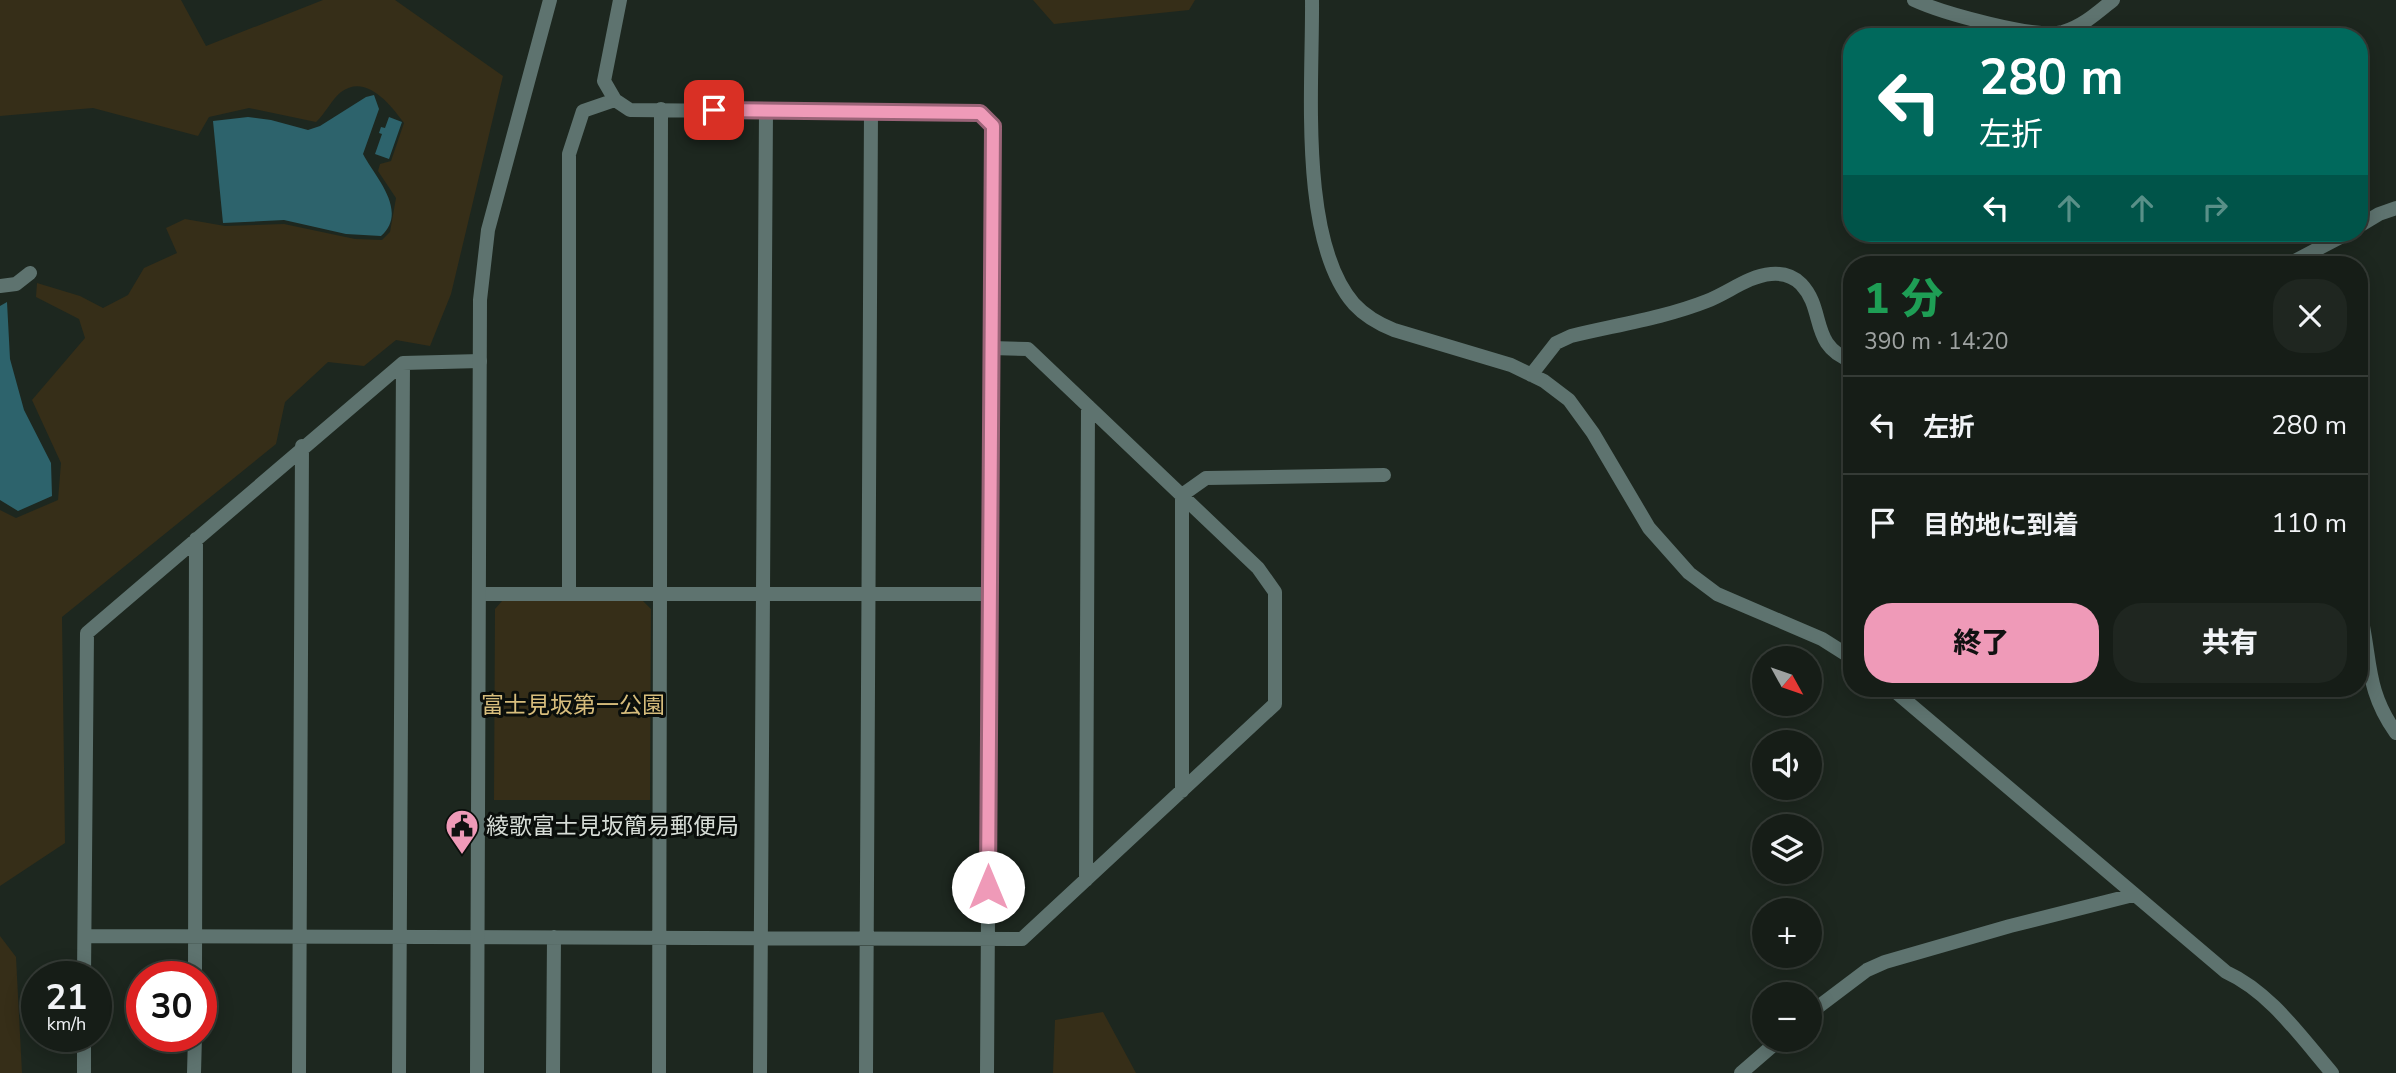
<!DOCTYPE html>
<html lang="ja">
<meta charset="utf-8">
<style>
body{margin:0;font-family:"Nunito Sans","Noto Sans JP",sans-serif;background:#1f2620;color:#f1f3f6;height:100vh;display:flex;flex-direction:column;font-size:26px;white-space:nowrap}
*{box-sizing:border-box;margin:0}
p{font-size:23px;color:#9ea2a1}
.icon{flex:none;width:38px;height:38px;fill:none;stroke:currentColor;stroke-width:2;stroke-linecap:round;stroke-linejoin:round}
.map{position:relative;flex:1;overflow:hidden}
.side{position:absolute;left:1843px;top:256px;width:525px;height:441px;display:flex;flex-direction:column;background:#161d17;border-radius:28px;box-shadow:0 4px 18px #0003,0 0 0 2px #353b36}
.side>*{flex:none}
.top-card{position:absolute;left:1843px;top:28px;width:525px;height:214px;border-radius:28px;box-shadow:0 4px 18px #0003,0 0 0 2px #353b36;background:#00695c;color:#fff;overflow:hidden}
.needle{width:46px;rotate:130deg}
.controls{position:absolute;left:1752px;top:646px;display:grid;gap:14px}
.controls a{display:grid;place-items:center;width:70px;height:70px;border-radius:50%;background:#161d17;box-shadow:0 4px 18px #0003,0 0 0 2px #353b36;font-size:35px}
.speed{position:absolute;left:21px;top:961px;display:flex;gap:14px;font-size:35px;font-weight:700;text-align:center}
.speed>*{display:grid;place-content:center;width:91px;height:91px;border-radius:50%;background:#161d17;box-shadow:0 4px 18px #0003,0 0 0 2px #353b36;line-height:1}
.speed small{font-size:18px;font-weight:400}
.speed .limit{border:10px solid #d22;background:#fff;color:#111}
.pin{position:absolute;display:grid;place-items:center;width:60px;height:60px;color:#fff;margin:-30px;border-radius:14px;box-shadow:0 4px 10px #0006}
.me{position:absolute;width:77px;margin:-38px;rotate:0deg;stroke-linejoin:round;filter:drop-shadow(0 0 5px #0008)}
.turn{display:flex;align-items:center;gap:24px;height:147px;padding:0 21px;font-size:32px}
.turn .icon{width:91px;height:91px;stroke-width:2.5}
.turn b{display:block;font-size:49px;line-height:60px}
.lanes{display:flex;align-items:center;height:66px;padding:0 21px;background:#0003;justify-content:center;gap:35px;direction:ltr}
.lanes .off{opacity:.35}
.round{display:grid;place-items:center;flex:none;width:74px;height:74px;border-radius:28px;background:#1f2620}
.summary{display:flex;align-items:center;justify-content:space-between;height:119px;padding:0 21px}
h1{font-size:42px;font-weight:800;line-height:52px;color:#1e9e55}
.action{display:flex;gap:14px;margin-top:auto;padding:14px 21px}
.action a{flex:1;height:80px;border-radius:28px;background:#ef9ab8;color:#111;font-size:28px;font-weight:800;line-height:80px;text-align:center}
.action a+a{background:#1f2620;color:#f1f3f6}
ul{padding:0;list-style:none}
li{display:flex;align-items:center;gap:21px;height:98px;padding:0 21px;border-top:2px solid #353b36}
li div{flex:1}
li b{display:block;font-size:26px}
li em{font-style:normal}
.map>svg:first-child{display:block}
.green{fill:#362e18}
.water{fill:#2d636c}
.lines{fill:none;stroke-linecap:round;stroke-linejoin:round}
.minor{stroke:#5e736f;stroke-width:14}
.tertiary{stroke:#5e736f;stroke-width:14}
.route-casing{stroke:#9b6478;stroke-width:18}
.route{stroke:#ef9ab8;stroke-width:12}
.labels{text-anchor:middle;dominant-baseline:central;stroke-width:6;stroke-linejoin:round;paint-order:stroke}
.park-label{font-size:23px;fill:#d7bd7c;stroke:#0a0e0b}
.poi-label{font-size:23px;fill:#d6dcd6;stroke:#0a0e0b;text-anchor:start}
</style>
<div class="map">
<svg width="2396" height="1073" viewBox="0 0 2396 1073">
<rect width="100%" height="100%" fill="#1d271f"/>
<path class="green" d="M0,0h181l25,46 117,-46h72l108,76 -52,218 -21,52 -34,-6 -32,26 -36,-4 -43,40 -9,42 -214,173 3,226 -65,43v-376l16,8 42,-18 3,-37 -29,-63 53,-62 -6,-19 -43,-22 1,-14 43,13 23,12 25,-13 16,-27 33,-15 -11,-25 19,-9 40,7 59,-2 71,15 27,1 8,-8 6,-34 -18,-27 2,-7 11,-3 13,-38c-13,-18 -38,-50 -63,-31 -9,7 -16,22 -25,30l-67,-14 -40,9 -11,19 -105,-28 -93,8z
M1033,0h162l-6,10 -135,14z
M642,600l9,9 -1,191h-156l1,-191 7,-8z
M0,936l16,21 6,116h-22z
M1103,1012l33,61h-83l2,-53z"/>
<path class="water" d="M374,95l5,14 -16,45c12,23 46,57 18,82l-35,-2 -62,-14 -61,3 -10,-102 35,-4 23,3 37,10 12,-4 46,-29z
M389,117l13,5 -13,37 -14,-5 7,-20 -3,-1 2,-6 4,1z
M7,302l3,57 14,51 27,53 1,33 -34,15 -18,-11v-194z"/>
<g class="lines">
<path class="minor" d="M620,0l-16,81 11,19 15,10 350,3 13,13 -6,947
M1312,0c1,81 -14,240 42,304 11,12 25,20 40,26l117,35 33,16 25,19 24,33 56,95 40,45 28,21 105,45 30,19
M1914,0c28,13 121,39 149,32 20,-6 34,-19 50,-32
M2359,226l20,-12 17,-6
M2289,264l59,-31
M0,286l16,-2 14,-11
M1531,375l25,-32 15,-7c45,-11 93,-18 136,-35 21,-8 41,-25 64,-27 11,-1 22,2 30,10 25,26 8,62 51,77
M569,593v-439l14,-43 32,-11
M479,594h510
M2359,608c13,50 5,80 37,125
M1891,688l335,284c44,20 75,65 106,101
M1182,791v-296l24,-17 178,-3
M1086,880l2,-474
M85,936l937,3 253,-235v-112l-17,-24 -230,-219 -37,-1
M84,976l3,-343 316,-270 77,-2
M195,976l1,-437
M1810,1013l57,-43 18,-8 125,-36 123,-31
M84,1073v-37
M194,1073l1,-37
M299,1073l3,-627
M399,1073l4,-710
M553,1073l1,-136
M659,1073l2,-964
M760,1073l6,-963
M866,1073l5,-963
M1741,1073l38,-33"/>
<path class="tertiary" d="M477,1073l3,-773 8,-70 62,-230"/>
</g>
<g class="lines">
<defs>
<path id="route" d="M714,110l266,3 13,13 -5,761"/>
</defs>
<use href="#route" class="route-casing"/>
<use href="#route" class="route"/>
</g>
<defs>
<symbol id="civic-pin" viewBox="-11 -11 22 30"><path d="M0 17L-7.5 6A9.5 9.5 0 1 1 7.5 6Z" fill="#ef9ab8" stroke="#0a0e0b"/><path d="M-.6-6.5H3V-4.5H.6V-3L4-1V1h2V6H-6V1h2V-1L-.6-3ZM-1.2 2.5V6h2.4V2.5Z" fill="#111"/></symbol>
</defs>
<g fill-rule="evenodd">
<use href="#civic-pin" x="443" y="807" width="38" height="52"/>
</g>
<g class="labels">
<g class="park-label">
<text x="573" y="705">富士見坂第一公園</text>
</g>
<g class="poi-label">
<text x="486" y="826">綾歌富士見坂簡易郵便局</text>
</g>
</g>
</svg>
<div class="controls">
<a><svg class="needle" viewBox="-14 -14 28 28"><path d="M0-13l5 13h-10z" fill="#e53935"/><path d="M0 13l5-13h-10z" fill="#9ea2a1"/></svg></a>
<a><svg class="icon" aria-label="sound" viewBox="0 0 24 24"><path d="M4 9h4l5-4v14l-5-4H4zM17 9q2 3 0 6"/></svg></a>
<a><svg class="icon" aria-label="layers" viewBox="0 0 24 24"><path d="M12 4l9 5-9 5-9-5zM3 14l9 5 9-5"/></svg></a>
<a>+</a>
<a>−</a>
</div>
<div class="speed"><div>21<small>km/h</small></div><div class="limit">30</div></div>
<div class="pin" style="left:714px;top:110px;background:#d93025"><svg class="icon" aria-label="arrive" viewBox="0 0 24 24"><path d="M6 21V4h12l-3 4 3 4H6"/></svg></div>
<svg class="me" style="left:988px;top:887px" viewBox="-20 -20 40 40"><circle r="19" fill="#fff"/><path d="M0-13L10 11 0 6-10 11z" fill="#ef9ab8"/></svg>
<div class="top-card">
<div class="turn"><svg class="icon" aria-label="left" viewBox="0 0 24 24"><path d="M17 20v-9H6M10 6l-5 5 5 5"/></svg><div><b>280 m</b>左折</div></div>
<div class="lanes"><svg class="icon" aria-label="left" viewBox="0 0 24 24"><path d="M17 20v-9H6M10 6l-5 5 5 5"/></svg><svg class="icon off" aria-label="ahead" viewBox="0 0 24 24"><path d="M12 20V5M6 11l6-6 6 6"/></svg><svg class="icon off" aria-label="ahead" viewBox="0 0 24 24"><path d="M12 20V5M6 11l6-6 6 6"/></svg><svg class="icon off" aria-label="right" viewBox="0 0 24 24"><path d="M7 20v-9h11M14 6l5 5-5 5"/></svg></div>
</div>
<section class="side">
<div class="summary"><div><h1>1 分</h1><p>390 m · 14:20</p></div><a class="round"><svg class="icon" aria-label="close" viewBox="0 0 24 24"><path d="M6 6l12 12M18 6L6 18"/></svg></a></div>
<ul>
<li><svg class="icon" aria-label="left" viewBox="0 0 24 24"><path d="M17 20v-9H6M10 6l-5 5 5 5"/></svg><div><b>左折</b></div><em>280 m</em></li>
<li><svg class="icon" aria-label="arrive" viewBox="0 0 24 24"><path d="M6 21V4h12l-3 4 3 4H6"/></svg><div><b>目的地に到着</b></div><em>110 m</em></li>
</ul>
<div class="action"><a>終了</a><a>共有</a></div>
</section>
</div>
